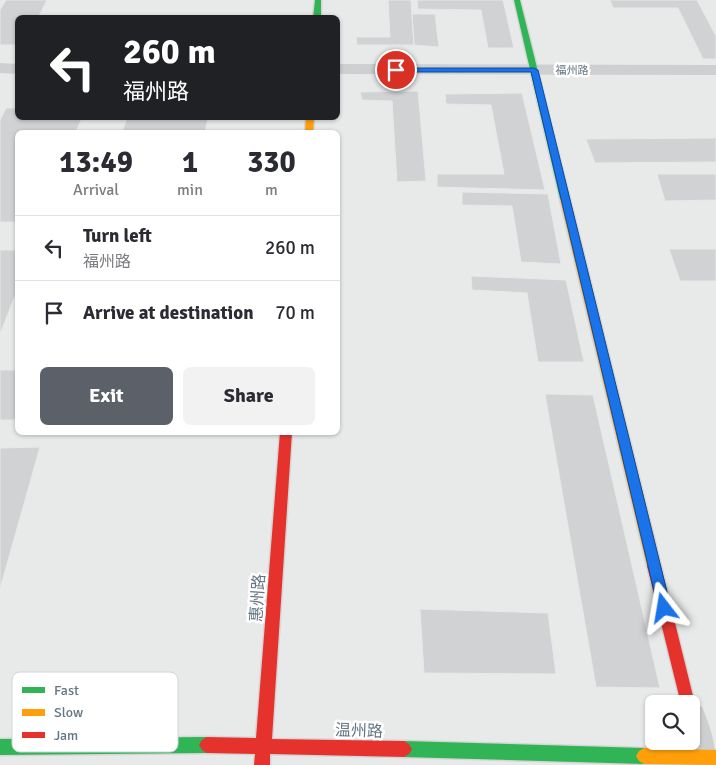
<!DOCTYPE html>
<meta charset="utf-8">
<style>
body{margin:0;font-family:Signika,"Noto Sans SC",sans-serif;background:#f2f2f3;color:#2b2b33;height:100vh;display:flex;flex-direction:column;font-size:19px;white-space:nowrap}
*{box-sizing:border-box;margin:0}
p{font-size:16px;color:#7c7c81}
.icon{flex:none;width:28px;height:28px;fill:none;stroke:currentColor;stroke-width:2;stroke-linecap:round;stroke-linejoin:round}
.map{position:relative;flex:1;overflow:hidden}
.drawer{position:absolute;left:15px;top:130px;width:325px;height:305px;display:flex;flex-direction:column;background:#fff;border-radius:8px;box-shadow:0 1px 4px #0004}
.drawer>*{flex:none}
.top-card{position:absolute;left:15px;top:15px;width:325px;height:105px;border-radius:8px;box-shadow:0 1px 4px #0004;background:#202124;color:#fff;overflow:hidden}
.controls{position:absolute;left:645px;top:695px;display:grid;gap:10px}
.controls a{display:grid;place-items:center;width:55px;height:55px;border-radius:8px;background:#fff;box-shadow:0 1px 4px #0004;font-size:25px}
.pin{position:absolute;display:grid;place-items:center;width:42px;height:42px;color:#fff;margin:-21px;border:2px solid #fff;border-radius:50%;box-shadow:0 1px 5px #0007}
.me{position:absolute;width:55px;margin:-28px;rotate:346deg;stroke-linejoin:round;filter:drop-shadow(0 0 4px #0008)}
.turn{display:flex;align-items:center;gap:18px;height:105px;padding:0 25px;font-size:22px}
.turn .icon{width:65px;height:65px;stroke-width:2.5}
.turn b{display:block;font-size:35px;line-height:42px}
.eta{display:flex;justify-content:space-evenly;align-items:center;height:85px;text-align:center}
.eta b{font-size:30px;font-weight:800;line-height:35px}
.cta{display:flex;gap:10px;margin-top:auto;padding:10px 25px}
.cta a{flex:1;height:58px;border-radius:8px;background:#5c6169;color:#fff;font-size:20px;font-weight:800;line-height:58px;text-align:center}
.cta a+a{background:#f2f2f3;color:#2b2b33}
ul{padding:0;list-style:none}
li{display:flex;align-items:center;gap:15px;height:65px;padding:0 25px;border-top:1px solid #e1e1e2}
li div{flex:1}
li b{display:block;font-size:19px}
li em{font-style:normal}
.map>svg:first-child{display:block}
.built{fill:#e8e9e9;fill-rule:evenodd}
.building{fill:#d0d2d3;stroke:#e8e8e8}
.lines{fill:none;stroke-linecap:round;stroke-linejoin:round}
.fast-casing{stroke:#d5d6d7;stroke-width:3}
.slow-casing{stroke:#d5d6d7;stroke-width:3}
.jam-casing{stroke:#d5d6d7;stroke-width:3}
.street{fill:#cecfd0;fill-rule:evenodd}
.fast{fill:#30b455;fill-rule:evenodd}
.slow{fill:#ff9f0a;fill-rule:evenodd}
.jam{fill:#e5322d;fill-rule:evenodd}
.route{fill:#1a73e8;stroke:#114b97}
.labels{text-anchor:middle;dominant-baseline:central;stroke-width:5;stroke-linejoin:round;paint-order:stroke}
.far-street-label{font-size:11px;fill:#657683;stroke:#fff}
.near-street-label{font-size:16px;fill:#657683;stroke:#fff}
.key{fill:#fff;stroke:#d1d6da;stroke-width:1}
.key-label{font-size:14px;fill:#657683}
</style>
<div class="map">
<svg width="716" height="765" viewBox="0 0 716 765">
<rect width="100%" height="100%" fill="#f9f9f9"/>
<path class="built" d="M0,0h716v765h-716zM18,18h320v100h-320zM18,132h320v300h-320zM654,704h37v37h-37z"/>
<path class="building" d="M6,0h41l-9,18h-20v27h-18v-35z
M388,0h23l3,45h-57l-1,-8h34z
M417,0h86l11,48h-26l-7,-38 -63,-1z
M610,0h87l19,36v23h-13l-25,-51h-65z
M412,14h23l4,33 -25,-2z
M418,91l8,90 -29,1 -5,-81 -30,-1 -2,-8z
M522,93l23,97 -108,-3v-13h67l-13,-69 -45,-1 -1,-10z
M6,108h12v10h64l-6,14h-58v90h-18v-102z
M127,118h81l-3,14h-83z
M716,138v24l-121,1 -9,-24z
M657,174h59v26l-51,1z
M462,192l86,2 13,70 -40,-2 -9,-56 -50,-1z
M669,249h47v32h-36z
M0,250h18v38l-18,46z
M471,276l95,4 18,82h-46l-11,-69 -55,-3z
M0,370h18v50h-18z
M545,394l48,1 67,293 -64,-1z
M40,447l-40,142v-141z
M420,609l128,4 8,61 -132,-1z"/>
<g class="lines">
<defs>
<path id="fast" d="M315,0h6v18h-8z
M514,0h6l50,199 -5,3 -5,-3z
M207,737l5,3 3,5 -3,5 -5,3 -207,2v-16z
M404,741l240,7 5,3 3,5 -3,5 -5,3 -240,-7 -5,-3 -3,-5 3,-5z"/>
<path id="slow" d="M306,118h8l-1,14h-8z
M565,196l5,3 91,367 -2,4 -5,2 -5,-2 -2,-4 -87,-367z
M644,748l72,2v15l-72,-1 -5,-3 -3,-5 3,-5z"/>
<path id="jam" d="M280,432h12l-20,307 132,2 5,3 3,5 -3,5 -5,3 -134,-3v11h-16l1,-11 -48,-1 -5,-3 -3,-5 3,-5 5,-3 49,1z
M654,560l5,2 2,4 34,138 -4,6v-6h-10l-34,-138 2,-4z"/>
</defs>
<use href="#fast" class="fast-casing"/>
<use href="#slow" class="slow-casing"/>
<use href="#jam" class="jam-casing"/>
<path class="street" d="M0,63l18,1v10l-18,-1z
M338,64l378,1v10l-378,-1z
M691,702l11,5c8,18 14,38 14,58h-29l-6,-24h10v-37h-4z"/>
<use href="#fast" class="fast"/>
<use href="#slow" class="slow"/>
<use href="#jam" class="jam"/>
</g>
<path class="route" d="M394,68h140l4,2 133,538 -2,5 -5,2 -4,-2 -2,-5 -127,-536h-135l-3,-2z"/>
<g class="labels">
<g class="far-street-label">
<text x="572" y="70">福州路</text>
</g>
<g class="near-street-label">
<text transform="translate(258 598) rotate(-86)">惠州路</text>
<text transform="translate(359 731) rotate(2)">温州路</text>
</g>
</g>
<rect x="12" y="672" width="166" height="80" rx="8" class="key"/>
<rect x="22" y="687" width="23" height="6" fill="#30b455"/>
<rect x="22" y="709" width="23" height="7" fill="#ff9f0a"/>
<rect x="22" y="732" width="23" height="6" fill="#e5322d"/>
<g class="key-label">
<text x="54" y="695">Fast</text>
<text x="54" y="717">Slow</text>
<text x="54" y="740">Jam</text>
</g>
</svg>
<div class="controls">
<a><svg class="icon" aria-label="search" viewBox="0 0 24 24"><circle cx="10" cy="10" r="6"/><path d="M15 15l6 6"/></svg></a>
</div>
<div class="pin" style="left:396px;top:70px;background:#d93025"><svg class="icon" aria-label="arrive" viewBox="0 0 24 24"><path d="M6 21V4h12l-3 4 3 4H6"/></svg></div>
<svg class="me" style="left:664px;top:608px" viewBox="-20 -20 40 40"><path d="M0-17L14 15 0 8-14 15z" fill="#1a73e8" stroke="#fff" stroke-width="4"/></svg>
<div class="top-card">
<div class="turn"><svg class="icon" aria-label="left" viewBox="0 0 24 24"><path d="M17 20v-9H6M10 6l-5 5 5 5"/></svg><div><b>260 m</b>福州路</div></div>
</div>
<section class="drawer">
<div class="eta">
<div><b>13:49</b><p>Arrival</p></div>
<div><b>1</b><p>min</p></div>
<div><b>330</b><p>m</p></div>
</div>
<ul>
<li><svg class="icon" aria-label="left" viewBox="0 0 24 24"><path d="M17 20v-9H6M10 6l-5 5 5 5"/></svg><div><b>Turn left</b><p>福州路</p></div><em>260 m</em></li>
<li><svg class="icon" aria-label="arrive" viewBox="0 0 24 24"><path d="M6 21V4h12l-3 4 3 4H6"/></svg><div><b>Arrive at destination</b></div><em>70 m</em></li>
</ul>
<div class="cta"><a>Exit</a><a>Share</a></div>
</section>
</div>
